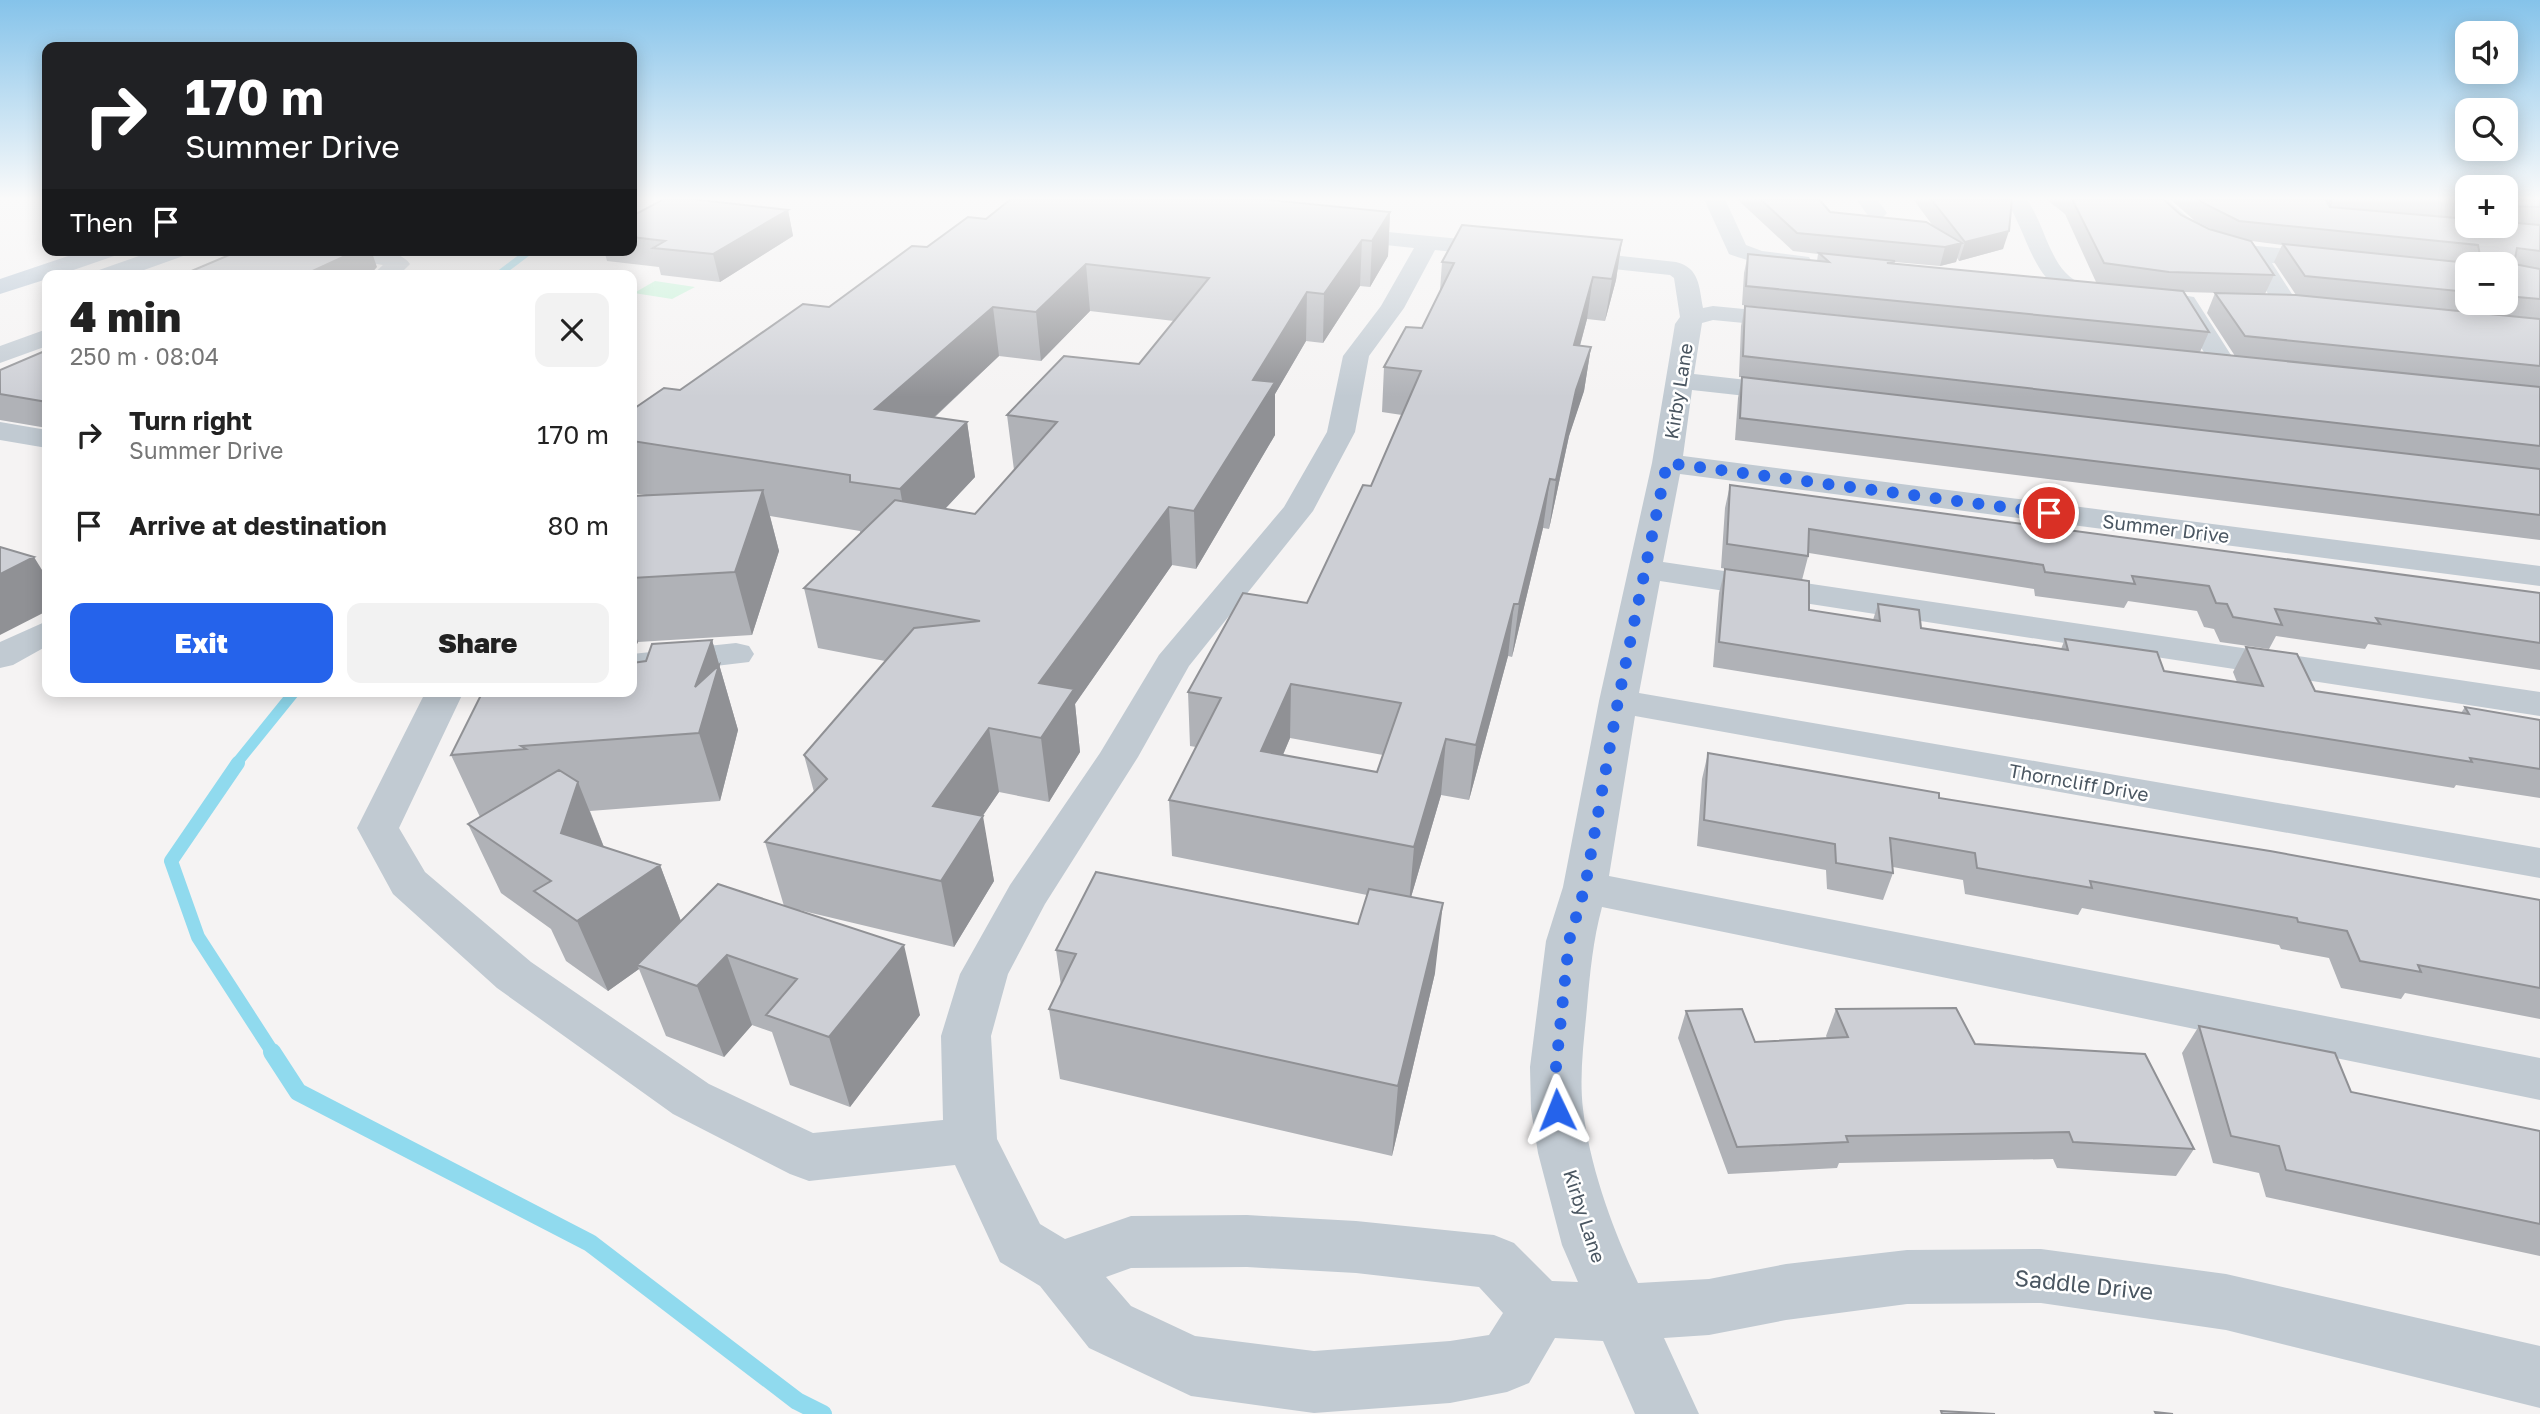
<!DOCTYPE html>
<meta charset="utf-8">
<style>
body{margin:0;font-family:"Golos Text",sans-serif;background:#f2f2f2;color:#222;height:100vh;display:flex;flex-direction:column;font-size:26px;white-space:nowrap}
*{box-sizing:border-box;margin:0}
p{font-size:23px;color:#767676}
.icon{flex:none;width:38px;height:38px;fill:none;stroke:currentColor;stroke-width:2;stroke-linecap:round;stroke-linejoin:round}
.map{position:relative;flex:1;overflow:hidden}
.drawer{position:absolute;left:42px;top:270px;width:595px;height:427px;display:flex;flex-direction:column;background:#fff;border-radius:14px;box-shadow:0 4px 18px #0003}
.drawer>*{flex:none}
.top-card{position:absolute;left:42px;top:42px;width:595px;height:214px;border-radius:14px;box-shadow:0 4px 18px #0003;background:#202124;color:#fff;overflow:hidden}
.controls{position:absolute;left:2455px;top:21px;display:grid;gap:14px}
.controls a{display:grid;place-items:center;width:63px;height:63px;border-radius:14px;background:#fff;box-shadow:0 4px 18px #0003;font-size:35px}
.pin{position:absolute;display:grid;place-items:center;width:60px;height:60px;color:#fff;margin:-30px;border:4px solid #fff;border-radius:50%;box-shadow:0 2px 7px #0007}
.me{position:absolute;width:77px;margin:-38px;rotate:358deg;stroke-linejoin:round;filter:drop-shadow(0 0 5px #0008)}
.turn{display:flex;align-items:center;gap:24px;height:147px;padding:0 28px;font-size:32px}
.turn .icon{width:91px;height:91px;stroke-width:2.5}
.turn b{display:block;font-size:49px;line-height:60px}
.then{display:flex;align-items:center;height:66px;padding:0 28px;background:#0003;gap:14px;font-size:26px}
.round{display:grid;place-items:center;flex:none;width:74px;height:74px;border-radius:14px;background:#f2f2f2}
.summary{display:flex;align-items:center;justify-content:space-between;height:119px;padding:0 28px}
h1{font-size:42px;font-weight:800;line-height:52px}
.cta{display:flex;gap:14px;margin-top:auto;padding:14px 28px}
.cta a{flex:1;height:80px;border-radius:14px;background:#2563eb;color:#fff;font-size:28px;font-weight:800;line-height:80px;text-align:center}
.cta a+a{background:#f2f2f2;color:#222}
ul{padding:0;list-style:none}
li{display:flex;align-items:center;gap:21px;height:91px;padding:0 28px}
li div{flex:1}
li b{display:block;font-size:26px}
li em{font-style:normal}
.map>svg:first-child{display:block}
.green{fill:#c3f1d5}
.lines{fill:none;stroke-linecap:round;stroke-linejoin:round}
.stream-far3{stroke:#90daee;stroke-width:7}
.stream-far2{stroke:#90daee;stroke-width:11}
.stream-far1{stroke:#90daee;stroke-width:14}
.stream{stroke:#90daee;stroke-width:18}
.minor{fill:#c1cad2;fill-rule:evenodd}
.major{fill:#b3c2d1;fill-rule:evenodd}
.wall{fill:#b0b2b7;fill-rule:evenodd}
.shaded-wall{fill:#909195}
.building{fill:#cdcfd5;stroke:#909195;stroke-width:2;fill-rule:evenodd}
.route{stroke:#2563eb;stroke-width:12;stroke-dasharray:0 21.6}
.labels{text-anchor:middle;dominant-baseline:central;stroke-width:5;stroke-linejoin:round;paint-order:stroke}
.street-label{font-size:19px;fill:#4a5661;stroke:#fff}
.near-street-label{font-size:23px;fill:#4a5661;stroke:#fff}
</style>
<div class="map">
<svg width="2540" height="1414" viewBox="0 0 2540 1414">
<rect width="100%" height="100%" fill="#f5f3f3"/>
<path class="green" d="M655,281l40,6 -23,12 -38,-6z"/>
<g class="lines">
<path class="stream-far3" d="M498,275l33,-25"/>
<path class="stream-far2" d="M236,764l59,-73"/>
<path class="stream-far1" d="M238,763l-67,98 27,76 75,116"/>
<path class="stream" d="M272,1052l26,40 292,151 207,158 26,13"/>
<path class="minor" d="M1704,199h21l21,46 16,6 47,6 3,5c-11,16 -67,-2 -83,-8z
M1856,199h21l10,14 -4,4h-14z
M2005,199h21c20,24 24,76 58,85 10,2 22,1 32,4l4,5 -4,5c-10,3 -21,2 -33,0 -51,-8 -53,-63 -78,-99z
M2143,199h23l35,29 35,16 94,9 11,7 -11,7 -58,-4 27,42 -3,5 -58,-1 -3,-5 3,-5 32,-2 -23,-37 -55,-18z
M1336,227l166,16 11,7 -11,7 -67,-7 -31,58 -35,48 -14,76 -42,79 -124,155 -51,91 -93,147 -37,70 -17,62 6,103 43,85 25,15 66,-23 116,-1 109,6 138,14 20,8 38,38 26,1 -16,-37 -24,-92 -7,-43 -1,-43 16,-126 17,-54 36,-186 53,-238 23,-139 5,-7 -6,-39 -4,-3 -104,-11 -11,-7 11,-7 110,12c24,6 23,25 27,46l10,-2 82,8 9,2 3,5 -3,5 -9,2 -82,-8 -11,3 -8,51 97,11 10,2 4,6 -4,6 -10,2 -99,-11 -9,66 857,110v20l-860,-112 -17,88 877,130v24l-880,-135 -21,112 901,155v30l-905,-162 -26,160 931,182v42l-938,-193c-9,33 -12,66 -15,100 -3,34 -8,68 -4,102 7,59 30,121 55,174l71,-4 77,-15 121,-14 134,-1 185,25 314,72v62l-314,-78 -185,-27 -134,1 -121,16 -77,15 -45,3 35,76h-64l-32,-73 -48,-3 -26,45 -22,9 -57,11 -136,10 -123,-17 -102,-48 -49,-62 -40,-24 -45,-97 -146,16 -19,-7 -117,-60 -176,-126 -104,-94 -36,-66 69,-137h38l-65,137 26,44 106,90 178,122 104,49 130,-13 -2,-84 19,-62 50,-89 90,-132 59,-98 125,-148 43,-75 16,-76 38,-50 33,-58 -86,-9 -3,-5 3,-5zM1247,1267l109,6 123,14 24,26 -14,22 -39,6 -136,10 -119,-15 -64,-30 -25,-29 25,-9z
M320,250c23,0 77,-6 90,14l-11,11h-27l11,-10 -52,-8z
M2175,294l19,3 44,69 -4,6h-18l-39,-64 -11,-2 -3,-5 3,-5z
M47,329v17l-47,17v-17z
M0,422l47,8v18l-47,-8z
M47,621v25l-34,19 -13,3v-26z
M736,643l13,3 5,8 -5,8 -117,14v-22z"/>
<path class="major" d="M86,250h34l-3,5 -58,20h-12v4l-47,15v-15z
M156,250h33l-3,5 -56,20h-35l4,-5z"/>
</g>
<path class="wall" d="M1737,199h82l11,13 103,14 -20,-27h99l-9,50 -44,12 -2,-3 -1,4 -16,4 -45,-4 -1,2 206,19 -4,-1 -31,-68 -19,-15h117l18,16 28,14 7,2 -21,-10 -25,-22h298v27h38v-27h34v341l-805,-100 3,-42 4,-21h-3l2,-51 4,-20 123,12 -126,-13 2,-32 4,-19 69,7 1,-7 -25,-3zM2252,241l30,4 -8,17 22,33 -31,-1 9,-19zM2468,264h38v39h-38zM2184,292l75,2 -44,-1 -8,20 28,43 -35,-4 9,-20z
M788,210l5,26 -73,46 -59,-7 -2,-8 -52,-6 -3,-11h28v-34z
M1390,212l-2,44 -18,31 -10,-1 -37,57 -17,-2 -31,53v41l-79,134 -24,-4 -97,139 5,48 -31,50 -50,-10 -17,24 12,65 -40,66 -155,-37 121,105 -70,92 -60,-22 -18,-53 -20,-7 -28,32 -58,-21 -27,-67 -31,22 -42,-30 -15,-32 -50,-36 -33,-69 12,-7 -29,-62 195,-94 66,-21 26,90 -18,71 -130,10 14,36 56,18 21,56 103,-15 -19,-64 49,-50 -10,-37 81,-94 -67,-13 -14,-60 56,-54v-3l-90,-15 9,35 -27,84 -114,7 -3,6h-3v-152l14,-1 -14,-2v-83l48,-20 149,-83 98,-60 59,-28zM1090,311l84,10 -35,43 -132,51 7,55 -39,44 -30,-5 30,-32 -8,-55 -33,-4 65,-62 42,5z
M1622,240l-6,40 -11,41 -18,-2 -7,27 11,1 -7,44 -15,45 -20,93 -6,-1 -31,129 -4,-1 -39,144 -28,-5 -30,102 24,76 -43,183 -332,-77 -11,-70 12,-23 -5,-36 302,-26 9,-29 -195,-39 -3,-56 27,-53 -6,-1 -2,-54 119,-89 64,-117 31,-71 -20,-3 2,-45 38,-39 18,-37 2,-29zM1290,738l93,17 -6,17 -94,-17z
M47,350v78l-47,-8v-50z
M1730,485l810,108v77l-172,-26 -3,5 -89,-13 -7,13 -49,-7 -6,-13 -10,-2 -7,-16 -69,-10 -4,7 -89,-12 -1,-7 -225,-36 -7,27 -81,-12 4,-60z
M1725,569l84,41 64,10 5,-16 43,24 140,21 4,-10 99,32 73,11 -4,-10 13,-25 69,44 146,22 4,-6 75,13v78l-84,-13 -2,3 -741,-121 6,-74z
M1708,753l231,45 601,102v119l-135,-26 -4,6 -60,-11 -12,-30 -48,-9 -2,-4 -197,-37 -4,7 -113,-21 -2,-14 -70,-13v6l-10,27 -56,-11 -1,-19 -129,-24 5,-67z
M1836,1009l139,35 219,105 -18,27 -119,-8 -4,-9 -214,4 -2,5 -109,6 -50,-136 8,-27 69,31 72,-4 -1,-2z
M2199,1026l152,66 189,39v125l-274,-59 -7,-24 -46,-10 -31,-110z"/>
<path class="shaded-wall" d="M2324,199h10l-4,9z
M788,210l5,26 -73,46 -7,-28z
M1390,212l-2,44 -18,31 2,-46z
M2009,231l-6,18 -44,12 6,-19z
M1362,240l-2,46 -37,57 1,-49z
M1622,240l-6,40 -11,41 7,-42z
M1962,243l-6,19 -16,4 5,-19z
M358,250h13l6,17 -7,8h-66z
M1086,264l4,47 -49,50 -5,-49z
M1593,277l-6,42 -19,70 6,-44z
M1307,292l-1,49 -31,53v41l-79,134 -2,-58 59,-131z
M993,307l6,49 -114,107 -10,-54z
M1591,347l-7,44 -15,45 -20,93 7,-49 20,-90z
M967,422l8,55 -65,69 -10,-57z
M1550,479l-7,49 -31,129 7,-53z
M763,490l16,61 -27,84 -17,-63z
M1169,507l3,58 -97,139 5,48 -31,50 -8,-64 -2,-55z
M34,557l13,21v33l-47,24v-61z
M1514,604l-6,52 -39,144 7,-55z
M632,625l6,17 -3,6 -3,-11z
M712,640l26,90 -18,71 -21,-68 -4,-46z
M1291,684l-1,54 -29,68v-55z
M989,728l10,64 -53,78 -13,-64z
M1446,739l-5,56 -32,109 5,-57z
M578,782l27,68 -44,-17z
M983,816l11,65 -40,66 -13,-66z
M660,865l26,70 -49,30 2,4 -31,22 -31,-70z
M1443,903l-8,70 -43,183 6,-70z
M904,945l16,70 -70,92 -21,-70z
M727,955l25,70 -28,32 -27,-71z"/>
<path class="building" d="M664,199h27l97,11 -75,44 -60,-6 12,-7 -33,-4v-21z
M1011,199h249l130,13 -18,29 -10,-1 -38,54 -17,-2 -54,88 22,2 -81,129 -25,-4 -130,176 35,6 -33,49 -52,-10 -56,78 50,10 -42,65 -176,-39 62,-63 -23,-24 110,-127 66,-7 -176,-33 91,-88 80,14 82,-92 -50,-7 57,-59 75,8 70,-86 -123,-14 -50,48 -43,-5 -118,102 92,13 -67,67 -50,-7v-7l-218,-34v-31l32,-22 16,2 123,-86 26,3 83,-61 15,1 41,-30 18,2z
M1760,199h59l11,13 96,10 36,21 -17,4 -148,-14z
M1931,199h81l-3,32 -44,11z
M2072,199h91l18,16 28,14 42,12 23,34 -105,-3 -65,-9z
M2198,199h127l5,8 138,12v7h38v-4l34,3v26l-23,-3 -3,16 26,5v30l-34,-3v-32h-38v28l-163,-16 -22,-32 195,20 3,-3 -3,-16 -239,-24 -36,-18z
M2506,199h34v8l-34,-1z
M1462,225l160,15 -10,39 -19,-2 -19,68 17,2 -15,43 -20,90 -6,-1 -31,125h-5l-38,141 -30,-6 -32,108 -245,-47 52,-102 -33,-6 55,-99 64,10 56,-118 8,1 50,-115 -37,-4 22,-40 16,1 32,-65 -12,-1zM1291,684l110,19 -24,69 -116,-21z
M241,250h117l-54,25h-122z
M1819,253l76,8 -8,2 296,28 26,41 -463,-46 2,-32 81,8z
M2215,293l81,2 244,24v47l-295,-30z
M1745,306l795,81v59l-797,-90z
M47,350v52l-47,-8v-24z
M1742,377l798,92v46l-800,-97z
M1730,485l810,108v50l-164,-25 4,6 -105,-15 7,16 -49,-8 -6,-13 -11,-1 -7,-17 -77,-10 3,8 -90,-12 -2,-7 -234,-36 -1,27 -81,-12z
M763,490l-28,82 -103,6v-82z
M0,547l34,10 -34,17z
M1725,569l84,12v29l71,11 -2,-17 41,6 2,18 147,22 -3,-11 92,13 7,19 99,15 -17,-39 51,7 18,37 154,23 -4,-7 75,13v49l-70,-11 2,4 -753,-120z
M712,640l-17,47 24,-22 -20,68 -178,13 5,3 -75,6 32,-64h149v-28l14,-2 6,-17z
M1708,753l231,40v5l331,53 270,49v88l-122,-23 3,7 -61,-11 -13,-30 -49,-9 -1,-4 -207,-37 2,7 -115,-20 -2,-15 -85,-15 3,35 -57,-10 -1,-19 -131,-24z
M559,770l19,12 -17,51 99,32 -83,56 -43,-30 17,-10 -83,-57z
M1096,872l262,52 11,-35 74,14 -45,183 -349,-77 27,-55 -20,-4z
M718,884l186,61 -75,92 -63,-22 31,-36 -70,-24 -30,31 -60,-21z
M1956,1008l19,36 170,10 49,95 -121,-7 -4,-10 -223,4 2,6 -111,5 -51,-136 56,-2 13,33 93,-5 -12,-28z
M2199,1026l136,27 16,39 189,39v93l-254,-54 -7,-24 -48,-10z
M1941,1411l54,3h-53z
M2155,1412l18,2h-17z"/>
<linearGradient id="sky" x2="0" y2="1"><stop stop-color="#85c3ea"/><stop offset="0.5" stop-color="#fafafa"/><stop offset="1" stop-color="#fafafa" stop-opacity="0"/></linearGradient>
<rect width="2540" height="397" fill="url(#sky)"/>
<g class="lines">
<path class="route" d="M1557,1110l-1,-43 13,-126 16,-54 33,-186 49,-238 382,50"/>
</g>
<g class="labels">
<g class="street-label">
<text transform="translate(1678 391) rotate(-81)">Kirby Lane</text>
<text transform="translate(2166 528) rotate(7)">Summer Drive</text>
<text transform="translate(2079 782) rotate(10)">Thorncliff Drive</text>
<text transform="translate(1585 1216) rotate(72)">Kirby Lane</text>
</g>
<g class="near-street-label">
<text transform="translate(2084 1284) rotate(6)">Saddle Drive</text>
</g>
</g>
</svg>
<div class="controls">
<a><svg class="icon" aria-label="sound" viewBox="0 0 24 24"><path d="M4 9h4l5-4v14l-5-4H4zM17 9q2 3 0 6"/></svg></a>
<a><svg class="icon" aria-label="search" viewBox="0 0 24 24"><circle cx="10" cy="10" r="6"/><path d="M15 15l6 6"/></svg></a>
<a>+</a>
<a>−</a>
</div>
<div class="pin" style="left:2049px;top:513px;background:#d93025"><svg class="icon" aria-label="arrive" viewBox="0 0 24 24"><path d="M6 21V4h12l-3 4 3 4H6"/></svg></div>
<svg class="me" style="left:1557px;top:1110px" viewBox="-20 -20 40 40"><path d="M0-17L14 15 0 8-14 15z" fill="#2563eb" stroke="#fff" stroke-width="4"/></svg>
<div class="top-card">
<div class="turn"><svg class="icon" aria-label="right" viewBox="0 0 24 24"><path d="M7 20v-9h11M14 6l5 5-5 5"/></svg><div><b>170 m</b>Summer Drive</div></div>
<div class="then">Then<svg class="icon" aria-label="arrive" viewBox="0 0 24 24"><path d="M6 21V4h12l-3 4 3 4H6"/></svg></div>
</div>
<section class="drawer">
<div class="summary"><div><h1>4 min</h1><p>250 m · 08:04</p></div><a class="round"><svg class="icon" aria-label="close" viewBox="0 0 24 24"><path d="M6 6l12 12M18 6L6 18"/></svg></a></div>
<ul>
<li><svg class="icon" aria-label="right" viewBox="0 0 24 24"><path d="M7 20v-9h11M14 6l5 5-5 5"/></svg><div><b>Turn right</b><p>Summer Drive</p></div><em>170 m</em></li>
<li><svg class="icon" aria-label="arrive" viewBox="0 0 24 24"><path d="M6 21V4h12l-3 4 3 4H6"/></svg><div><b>Arrive at destination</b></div><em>80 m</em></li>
</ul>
<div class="cta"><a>Exit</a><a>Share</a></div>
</section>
</div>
